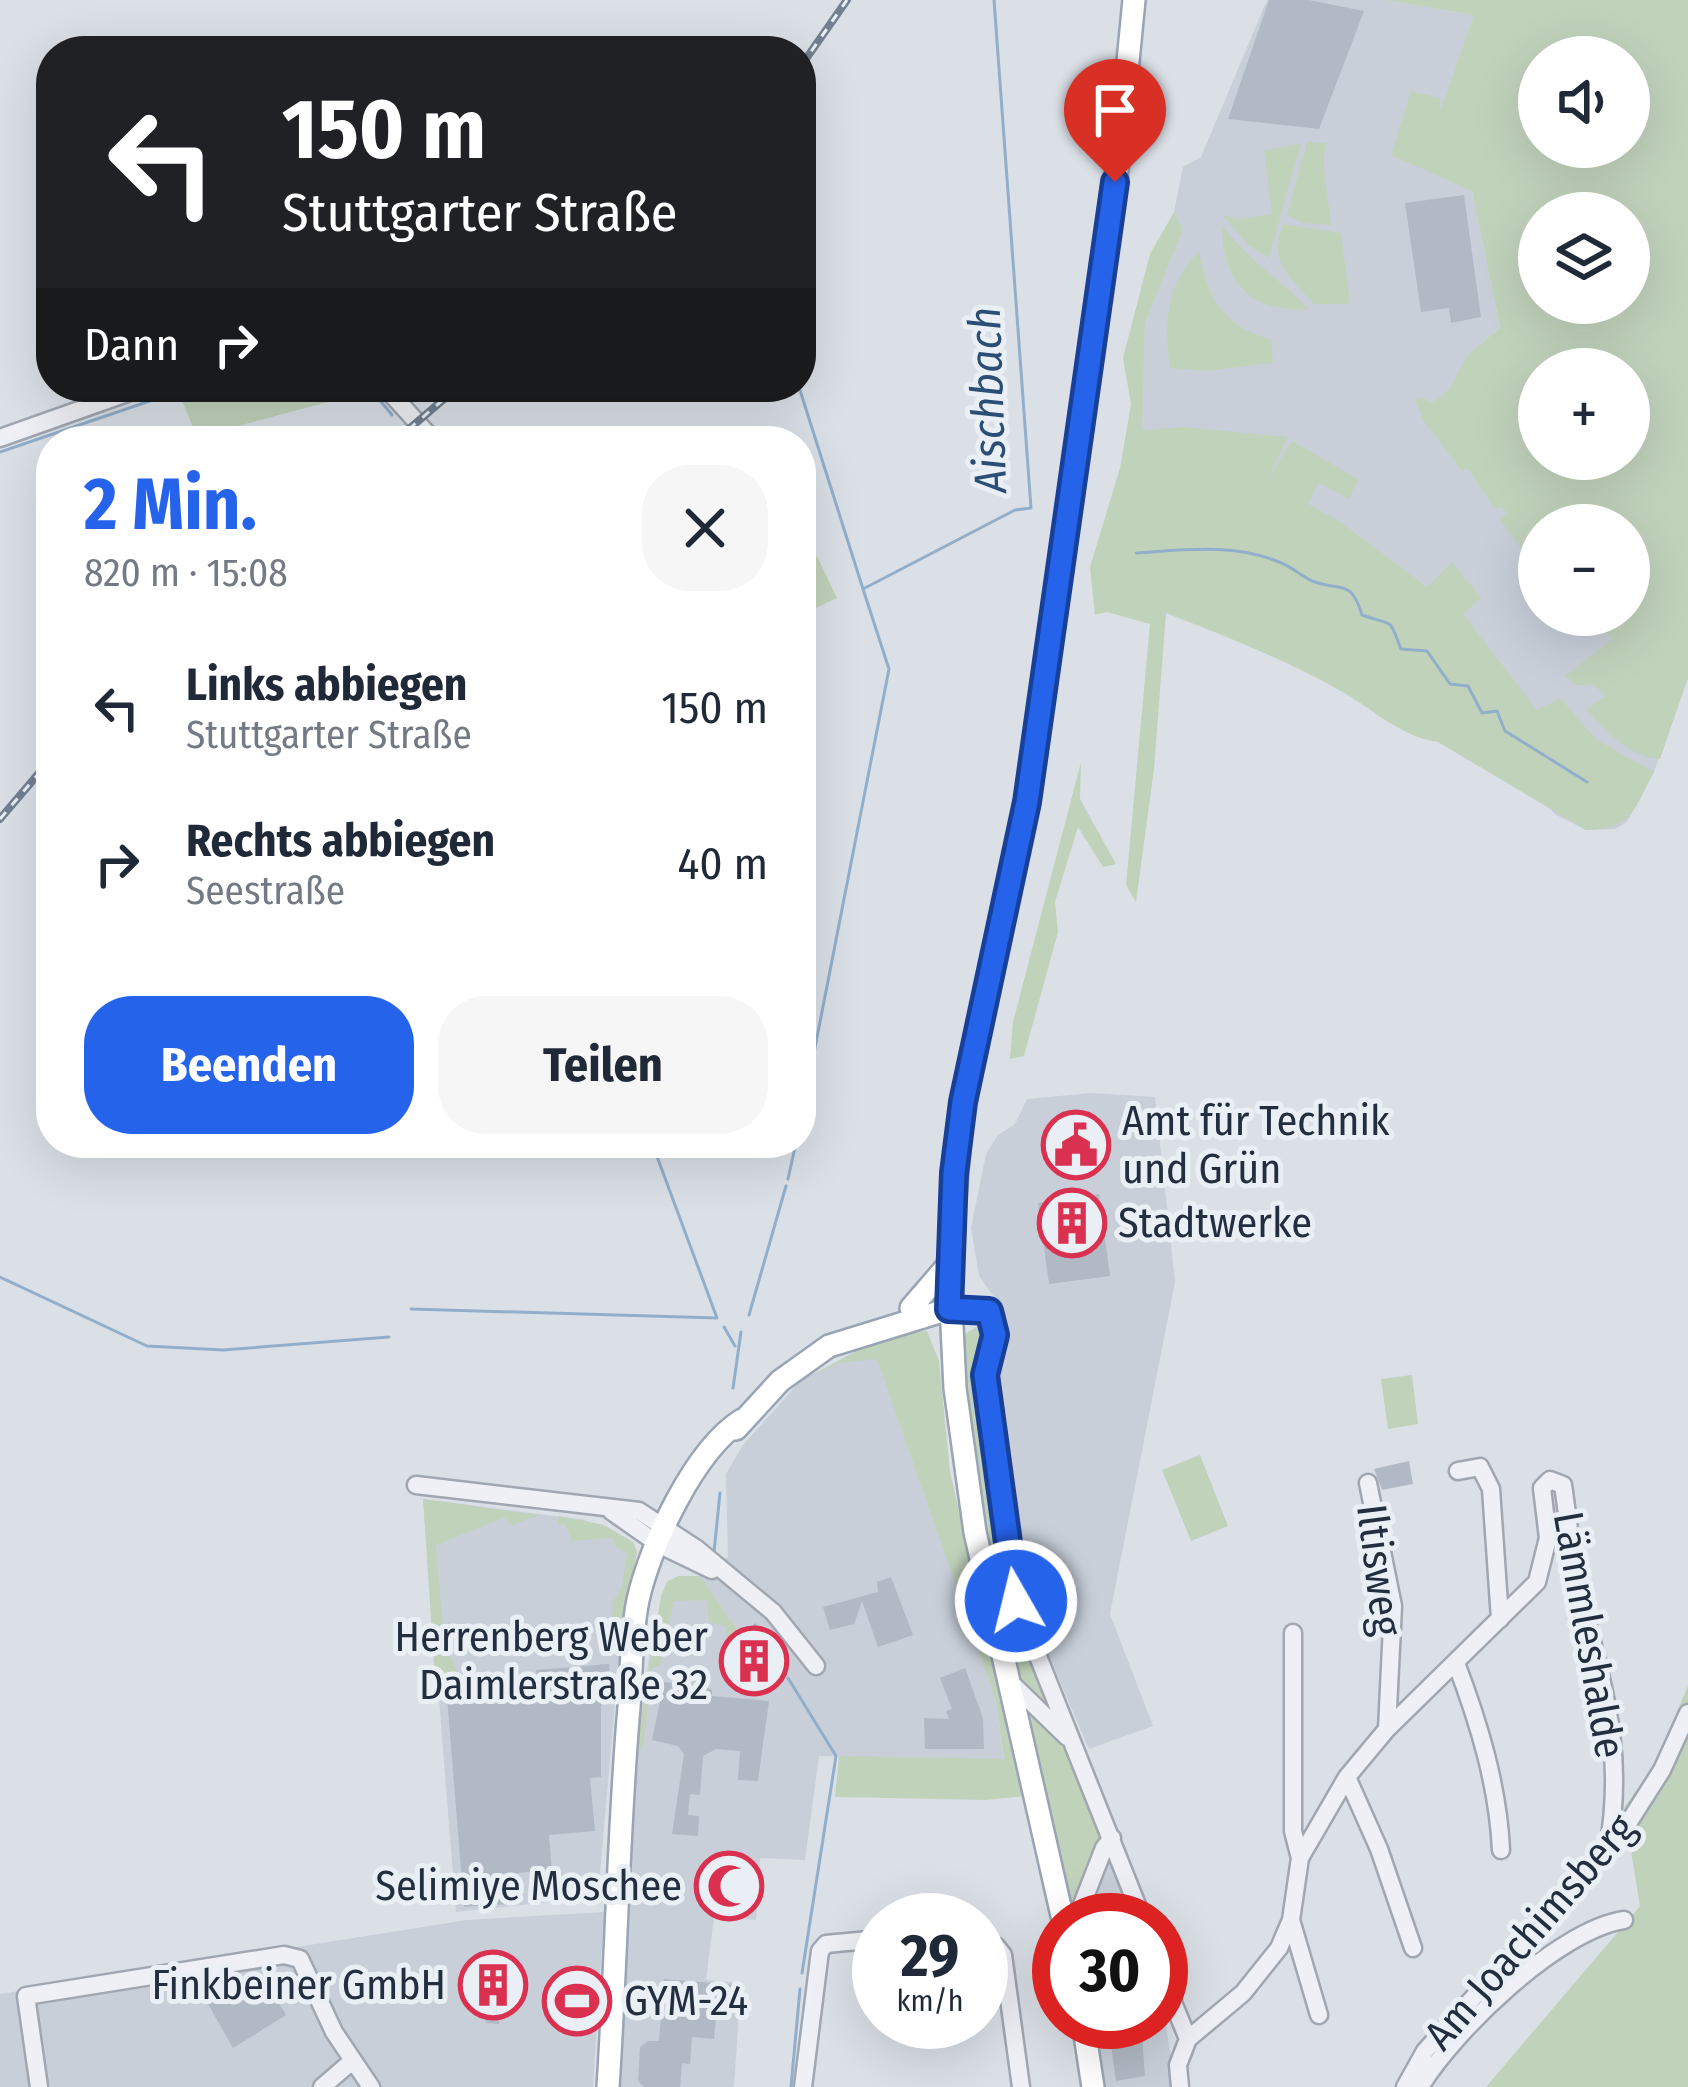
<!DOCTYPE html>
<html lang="de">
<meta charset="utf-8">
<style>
body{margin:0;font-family:"Fira Sans Condensed",sans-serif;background:#f6f6f7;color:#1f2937;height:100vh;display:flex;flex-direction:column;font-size:45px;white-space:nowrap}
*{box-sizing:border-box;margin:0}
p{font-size:39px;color:#747a83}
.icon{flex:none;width:66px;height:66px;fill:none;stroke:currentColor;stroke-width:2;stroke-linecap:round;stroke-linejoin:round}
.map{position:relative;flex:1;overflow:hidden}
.sheet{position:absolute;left:36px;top:426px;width:780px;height:732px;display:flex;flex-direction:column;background:#fff;border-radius:48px;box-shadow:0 12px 48px #0002}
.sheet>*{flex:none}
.guide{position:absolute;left:36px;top:36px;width:780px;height:366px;border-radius:48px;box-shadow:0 12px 48px #0002;background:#202124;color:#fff;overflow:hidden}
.fabs{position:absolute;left:1518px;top:36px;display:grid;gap:24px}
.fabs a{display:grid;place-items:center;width:132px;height:132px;border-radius:50%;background:#fff;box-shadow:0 12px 48px #0002;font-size:60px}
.speed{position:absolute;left:852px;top:1893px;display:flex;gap:24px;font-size:60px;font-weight:700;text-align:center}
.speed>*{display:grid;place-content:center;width:156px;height:156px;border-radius:50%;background:#fff;box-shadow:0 12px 48px #0002;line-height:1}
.speed small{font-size:30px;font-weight:400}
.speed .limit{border:18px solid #d22;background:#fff;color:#111}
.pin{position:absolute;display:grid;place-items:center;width:102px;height:102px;color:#fff;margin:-123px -51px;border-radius:50% 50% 50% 0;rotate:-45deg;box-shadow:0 0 12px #0007}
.pin .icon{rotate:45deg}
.me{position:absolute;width:132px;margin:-66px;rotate:352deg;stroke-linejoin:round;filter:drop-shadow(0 0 9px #0008)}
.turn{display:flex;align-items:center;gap:42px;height:252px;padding:0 48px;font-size:54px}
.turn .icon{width:156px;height:156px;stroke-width:2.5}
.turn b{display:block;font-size:84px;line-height:102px}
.then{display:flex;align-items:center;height:114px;padding:0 48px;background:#0003;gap:24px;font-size:45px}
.round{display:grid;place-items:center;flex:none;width:126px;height:126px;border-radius:48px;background:#f6f6f7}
.overview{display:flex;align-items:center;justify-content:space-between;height:204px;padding:0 48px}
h1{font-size:72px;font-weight:700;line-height:90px;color:#2563eb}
.primary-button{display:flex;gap:24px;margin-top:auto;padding:24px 48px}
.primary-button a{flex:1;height:138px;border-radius:48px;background:#2563eb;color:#fff;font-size:48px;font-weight:700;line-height:138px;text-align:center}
.primary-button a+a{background:#f6f6f7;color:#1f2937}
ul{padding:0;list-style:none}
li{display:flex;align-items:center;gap:36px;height:156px;padding:0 48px}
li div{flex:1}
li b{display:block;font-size:45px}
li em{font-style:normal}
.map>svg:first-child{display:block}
.built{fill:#c8cfd9}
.green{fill:#c1d2bb;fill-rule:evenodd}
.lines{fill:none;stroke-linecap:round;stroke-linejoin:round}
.stream{stroke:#91afcb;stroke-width:3}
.building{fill:#b1b9c4}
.minor-casing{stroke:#a0a7b1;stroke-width:21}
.major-casing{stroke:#99a4b4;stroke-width:26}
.minor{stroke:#eef0f5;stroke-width:16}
.major{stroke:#fff;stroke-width:21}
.rail-casing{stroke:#738092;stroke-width:8}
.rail{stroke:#eaeff5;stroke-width:3;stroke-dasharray:9;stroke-linecap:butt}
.route-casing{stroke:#184099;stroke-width:30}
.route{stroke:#2563eb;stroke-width:21}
.labels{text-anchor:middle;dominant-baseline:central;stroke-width:10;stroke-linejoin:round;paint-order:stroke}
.poi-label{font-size:42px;fill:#232e3e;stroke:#eaeff5;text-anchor:start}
.street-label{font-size:42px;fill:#232e3e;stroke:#eaeff5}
.water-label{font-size:45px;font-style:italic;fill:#2a4e75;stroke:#eaeff5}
</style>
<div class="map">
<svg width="1688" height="2087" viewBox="0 0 1688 2087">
<rect width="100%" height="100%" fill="#dbe0e7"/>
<path class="built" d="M1267,0h118l89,15 -2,176 28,137 -32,26 71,171v90h90l59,63 -34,94 -27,50 -12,7 -29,1 -30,-15 -415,-385 4,-107 37,-94 -8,-17 9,-45 18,-10z
M1092,1093l63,4 20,185 -65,332 43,112 -64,23 -69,-160 -28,-217 7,-50 -5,-25 -15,-21 -8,-48 15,-74 12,-19 17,-11 12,-25z
M877,1358l119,344 8,58 -185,-4 -14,104 -45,-2 -4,62 -42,-3 -8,63 35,3 -7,104h-119l21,-337 14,-99 17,-69 11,-6h22l28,-19 -2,-83 17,-29 60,-67 36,-15z
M423,1499l162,21 48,22 4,10 -17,93 -22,252 -142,15z
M1114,1858l22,62h-53l21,-59z
M604,1912l-11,175h-593v-93l467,-74z
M1161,1996l15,91h-72l-7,-65h64z"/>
<path class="green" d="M1385,0h303v678l-28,81c-30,-1 -54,-29 -74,-49l19,-14 -12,-12 -17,1 -11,-9 46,-36 -19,-25h37v-90h-90v43l-4,-1 -35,-47 7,-7 -6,-6 -6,2 -28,-41 -5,3 -39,-51 -8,-20 5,-3 12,6 18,-14 18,-35 32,-26 -28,-137 -81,-36 20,-64 29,7v14l34,-97zM1539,57h90v90h-90zM1539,213h90v90h-90zM1539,369h90v90h-90z
M1307,142l20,1 -4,16 8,66 -28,-2 -16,-8z
M1301,143l-32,115 -21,-13 -26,-30 18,4 32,-5 -8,-63z
M1174,212l9,17 -38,94 -3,107 43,-3 103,10 -21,43 25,-39 66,38 -9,20 -30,-16 -11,21 30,16 89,67 25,-25 29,36 -18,16 74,96 23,-12 37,42 57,32c-21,38 -20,57 -68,58l-148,-88c-38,-5 -66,-34 -99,-52 -55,-31 -114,-54 -173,-77l-12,156 -18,133 -10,-17 24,-261 -43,-12 -12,3 -5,-48 30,-99 11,-64 -8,-46 27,-104z
M1283,224l58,9 9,71h-36c-25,-28 -46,-42 -31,-80z
M1222,225c23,32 58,55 87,84 -58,4 -87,-26 -87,-84z
M1199,252c9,47 24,73 72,88l2,23 -66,8 -37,-3c-6,-44 -5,-84 29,-116z
M214,387h148l3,5 -168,45 -16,-39z
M817,556l20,42 -36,17v-51z
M1081,762l-1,37 36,65 -13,3 -25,-40 -23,75 3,30 -34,124 -14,3 3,-37z
M978,1326l10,9 -10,46 26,198 50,138 -35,-35 -23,-89 -20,-104 -16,-152z
M927,1331l12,30 11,111 75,324 -39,4 -151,-3 4,-41 165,3 -8,-57 -119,-343 -38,4 -27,12 70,-38z
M1412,1375l6,49 -30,5 -7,-50z
M1200,1455l28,71 -37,15 -29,-71z
M423,1499l116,16 -29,11 -4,-9 -70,28 8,96 14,35 -23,2z
M559,1516l45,9 29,17 4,10 -18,96 -7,-1 1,-46 9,-14 5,-33 -12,-8 -2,-8 -41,3 -7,-17 -8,2z
M678,1576h22l60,87 -24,-6 -1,-17 -8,-2 -2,-12 -16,-4 -2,-22 -33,1 -14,64 -8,3 -9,80 -7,2 25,-154 6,-14z
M1688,1686v401h-202l154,-181 -16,-98 30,-43z
M1021,1702l48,47 33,89 -30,74z"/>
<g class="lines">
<path class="stream" d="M369,387l23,28
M799,387l64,202
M182,390l8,-3
M0,452l173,-59
M1136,553c47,-3 98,-10 143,9 12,4 22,14 33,19 29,11 39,-3 50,34 33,12 26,0 39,34l26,2 23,33 18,2 14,27 15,-2 8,20 82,51
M801,1119l88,-450 -26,-80 152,-79 16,-2 -37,-508
M788,1179l8,-36
M0,1277l147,69 76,4 166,-13
M411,1309l306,9 -65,-175
M749,1315l37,-129
M724,1327l11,19
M733,1388l8,-56
M714,1552l6,-59
M755,1625l23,37
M788,1678l48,78 -34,217
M791,2087l9,-98"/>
</g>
<path class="building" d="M1269,0h40l55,11 -45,118 -91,-10z
M1464,195l17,122 -30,6 -2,-15 -28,4 -16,-109z
M1099,1194l11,82 -61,8 -11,-81z
M1409,1461l4,23 -31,6 -8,-21z
M891,1577l22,58 -35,12 -16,-46 -8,23 -24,6 -7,-23 55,-15 -1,-10z
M609,1664l3,38h-11v75l-11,1 5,53 -46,4 3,35 -35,3 1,12 -11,1 1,18 -44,3 -18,-223 25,-8 2,5 33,-3v7l32,-1 -2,-14z
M965,1668l18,50 1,31h-59l-1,-31 25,1 -3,-8 6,-2 -12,-31z
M664,1682l37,3 11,5v6l57,5 -11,80 -20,-1 2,-29 -24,-2 -13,7 -3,39 -10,-1 -2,21 11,1 -1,20 -26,-2 12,-80 -6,-8 -26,-6z
M486,1955l17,1 -4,68 -13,-1 -2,-8z
M664,1979l73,6v11l-19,-2 -4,45 -22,-2 -2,27 -8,-1 -2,24h-36l-6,-6 2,-34 8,-6h11z
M266,1981l20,34 -53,33 -33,-58z
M1108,2022h33l4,54 -29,5z"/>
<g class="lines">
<defs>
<path id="minor" d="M385,387l49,54
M0,438l144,-51
M949,1309l40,2 6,24 -10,40 31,226 127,319
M1458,1471l22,-4 11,22 9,130
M1368,1483l25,123 -6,123
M416,1485l223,26 58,38 76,63 43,54
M611,1511l47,33 54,26
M1293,1633v198l7,27
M1456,1663c23,60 42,123 45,187
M1008,1680l59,57
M1347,1777l32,72 34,99
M1076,1920l28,-72 8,-10
M1291,1920l28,95
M981,1943l15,3 7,9 18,132
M1161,1973l27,66 -10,26 2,22
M1188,2039l55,-46 36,-45 12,-28 9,-62 47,-81 40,-48 150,-147 11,-44 -6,-50 8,-8 13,5c5,33 8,68 15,100 23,98 48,161 30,264
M39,2087l-13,-91 258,-41 16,4 34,73 37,55
M322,2087l29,-25
M803,2087l17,-136 6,-7 53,-5
M1405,2087l20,-36 195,-215 42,-66 26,-57
M1420,2087c34,-56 138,-157 204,-167"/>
<path id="major" d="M911,1308l38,-44
M736,1429l44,-48 49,-35 120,-37
M1063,1920l-88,-388 -20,-144 -6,-124 14,-162 64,-300 91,-639 16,-163
M1083,2022l10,65
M608,2087c8,-122 10,-245 20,-368 4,-39 2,-80 10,-119 12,-54 56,-150 104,-180"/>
</defs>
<use href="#minor" class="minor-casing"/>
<use href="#major" class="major-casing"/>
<use href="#minor" class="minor"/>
<use href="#major" class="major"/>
<defs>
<path id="rail" d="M801,66l46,-66
M395,441l63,-54
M0,819l51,-60"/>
</defs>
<use href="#rail" class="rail-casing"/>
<use href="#rail" class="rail"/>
</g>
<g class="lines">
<defs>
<path id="route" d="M1016,1601l-31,-226 10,-40 -6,-24 -40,-2 5,-136 9,-71 64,-300 88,-620"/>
</defs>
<use href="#route" class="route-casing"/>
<use href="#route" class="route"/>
</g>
<defs>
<symbol id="civic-ring" viewBox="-11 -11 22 22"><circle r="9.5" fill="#eaeff5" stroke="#da3150" stroke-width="1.5"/><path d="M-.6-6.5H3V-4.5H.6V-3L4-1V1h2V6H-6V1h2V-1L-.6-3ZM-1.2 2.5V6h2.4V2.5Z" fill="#da3150"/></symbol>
<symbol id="building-ring" viewBox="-11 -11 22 22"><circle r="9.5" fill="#eaeff5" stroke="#da3150" stroke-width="1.5"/><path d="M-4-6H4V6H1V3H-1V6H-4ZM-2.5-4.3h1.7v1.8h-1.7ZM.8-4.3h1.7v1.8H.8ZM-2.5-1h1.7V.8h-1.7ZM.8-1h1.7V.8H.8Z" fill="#da3150"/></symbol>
<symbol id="mosque-ring" viewBox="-11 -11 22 22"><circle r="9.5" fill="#eaeff5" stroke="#da3150" stroke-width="1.5"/><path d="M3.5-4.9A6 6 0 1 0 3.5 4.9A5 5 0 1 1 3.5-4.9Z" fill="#da3150"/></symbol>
<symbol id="stadium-ring" viewBox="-11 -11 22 22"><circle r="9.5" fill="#eaeff5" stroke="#da3150" stroke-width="1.5"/><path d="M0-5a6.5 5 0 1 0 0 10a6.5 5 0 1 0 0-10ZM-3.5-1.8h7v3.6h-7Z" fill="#da3150"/></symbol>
</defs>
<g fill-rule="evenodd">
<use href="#civic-ring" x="1038" y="1107" width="76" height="76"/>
<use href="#building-ring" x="1034" y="1185" width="76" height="76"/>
<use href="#building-ring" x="716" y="1623" width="76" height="76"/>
<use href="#mosque-ring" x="691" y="1848" width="76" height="76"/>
<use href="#building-ring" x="455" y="1947" width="76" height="76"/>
<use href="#stadium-ring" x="539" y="1963" width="76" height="76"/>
</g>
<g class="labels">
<g class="poi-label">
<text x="1122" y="1121">Amt für Technik<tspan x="1122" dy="48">und Grün</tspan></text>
<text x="1118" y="1223">Stadtwerke</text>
<text x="708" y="1637" text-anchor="end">Herrenberg Weber<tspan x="708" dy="48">Daimlerstraße 32</tspan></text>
<text x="682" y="1886" text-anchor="end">Selimiye Moschee</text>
<text x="446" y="1985" text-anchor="end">Finkbeiner GmbH</text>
<text x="624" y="2001">GYM-24</text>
</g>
<g class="street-label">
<text transform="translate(1379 1570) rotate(83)">Iltisweg</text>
<text transform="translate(1589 1635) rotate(80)">Lämmleshalde</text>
<text transform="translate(1530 1932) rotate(-49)">Am Joachimsberg</text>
</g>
<g class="water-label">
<text transform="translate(988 400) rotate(-92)">Aischbach</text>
</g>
</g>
</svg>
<div class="fabs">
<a><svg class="icon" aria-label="sound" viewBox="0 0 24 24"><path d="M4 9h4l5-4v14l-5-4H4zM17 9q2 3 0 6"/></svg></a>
<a><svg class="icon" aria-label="layers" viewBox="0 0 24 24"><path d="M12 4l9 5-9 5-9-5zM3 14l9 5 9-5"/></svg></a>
<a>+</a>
<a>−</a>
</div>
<div class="speed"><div>29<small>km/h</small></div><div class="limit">30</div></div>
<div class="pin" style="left:1115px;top:182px;background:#d93025"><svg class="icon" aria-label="arrive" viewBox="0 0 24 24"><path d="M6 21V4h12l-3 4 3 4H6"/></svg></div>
<svg class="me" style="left:1016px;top:1601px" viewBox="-20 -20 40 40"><circle r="17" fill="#2563eb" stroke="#fff" stroke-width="3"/><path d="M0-11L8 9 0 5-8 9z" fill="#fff"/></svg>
<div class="guide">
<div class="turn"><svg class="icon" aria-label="left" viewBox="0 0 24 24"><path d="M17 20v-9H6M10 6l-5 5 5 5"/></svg><div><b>150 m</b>Stuttgarter Straße</div></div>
<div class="then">Dann<svg class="icon" aria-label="right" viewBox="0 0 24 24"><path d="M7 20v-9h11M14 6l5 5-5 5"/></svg></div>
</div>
<section class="sheet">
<div class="overview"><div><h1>2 Min.</h1><p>820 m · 15:08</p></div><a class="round"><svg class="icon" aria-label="close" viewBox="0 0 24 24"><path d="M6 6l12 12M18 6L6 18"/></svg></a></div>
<ul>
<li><svg class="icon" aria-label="left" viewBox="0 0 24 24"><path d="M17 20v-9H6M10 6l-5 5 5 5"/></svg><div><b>Links abbiegen</b><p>Stuttgarter Straße</p></div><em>150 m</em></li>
<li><svg class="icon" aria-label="right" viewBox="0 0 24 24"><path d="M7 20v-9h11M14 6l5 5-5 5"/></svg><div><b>Rechts abbiegen</b><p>Seestraße</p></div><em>40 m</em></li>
</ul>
<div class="primary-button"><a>Beenden</a><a>Teilen</a></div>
</section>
</div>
